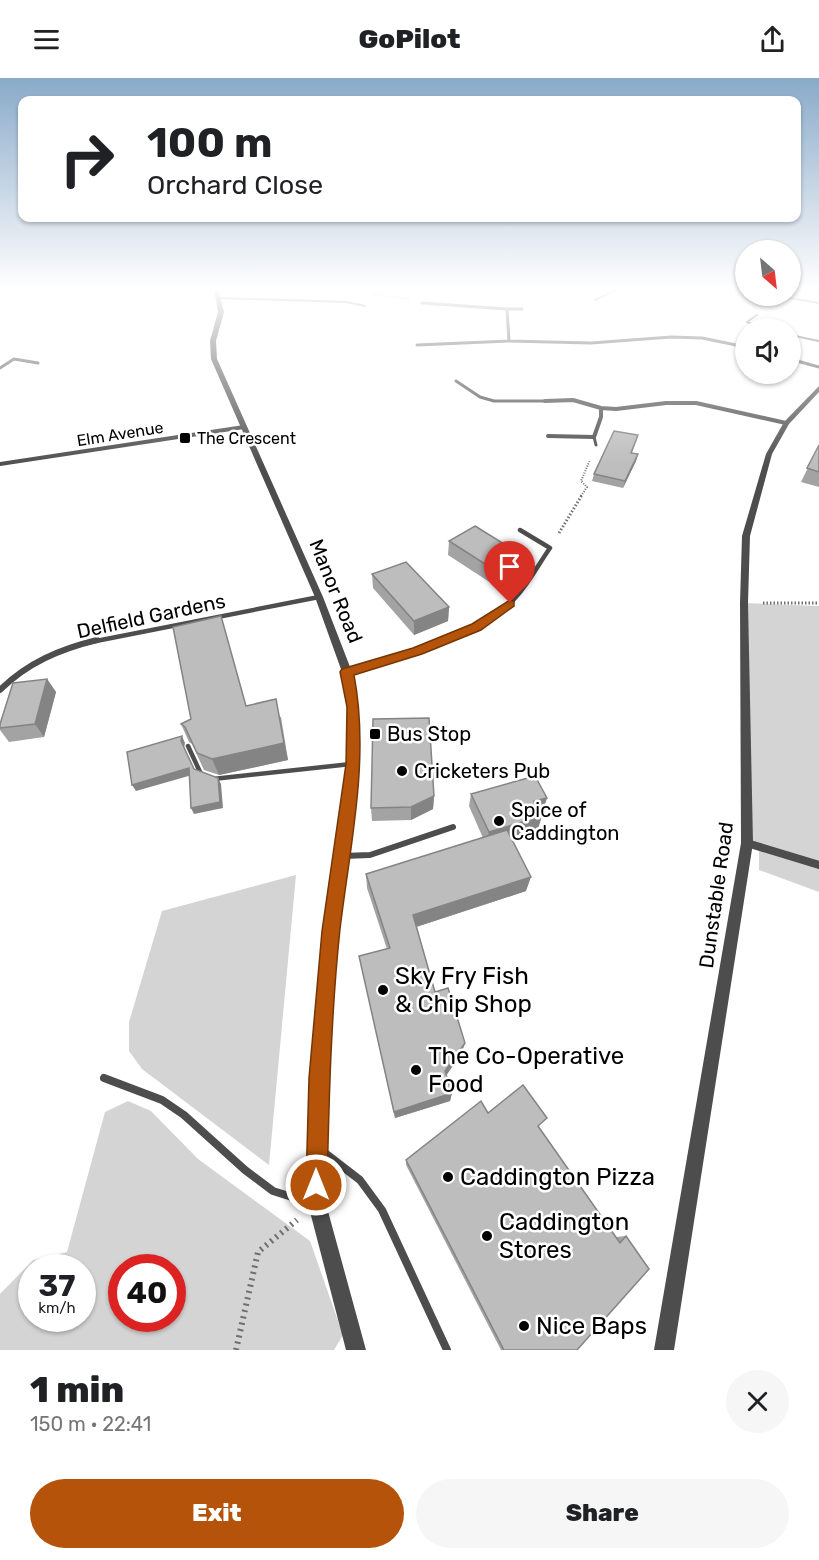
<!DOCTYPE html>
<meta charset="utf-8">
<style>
body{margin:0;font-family:Rubik,sans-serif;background:#f6f6f6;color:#202124;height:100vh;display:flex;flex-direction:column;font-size:22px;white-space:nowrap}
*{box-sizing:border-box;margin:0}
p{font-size:20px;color:#757577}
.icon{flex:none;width:33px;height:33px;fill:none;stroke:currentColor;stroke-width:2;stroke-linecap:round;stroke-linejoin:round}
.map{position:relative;height:1272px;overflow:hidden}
.drawer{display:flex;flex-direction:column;background:#fff;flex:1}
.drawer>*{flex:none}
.hud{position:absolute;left:18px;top:18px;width:783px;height:126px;border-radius:12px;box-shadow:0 2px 4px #0004;background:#fff;color:#202124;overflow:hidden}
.needle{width:39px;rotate:152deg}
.fabs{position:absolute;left:735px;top:162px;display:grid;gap:12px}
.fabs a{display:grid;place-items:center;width:66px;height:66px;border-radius:50%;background:#fff;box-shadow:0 2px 4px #0004;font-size:30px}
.speed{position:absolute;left:18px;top:1176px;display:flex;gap:12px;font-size:30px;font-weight:700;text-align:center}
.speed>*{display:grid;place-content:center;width:78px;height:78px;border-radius:50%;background:#fff;box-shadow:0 2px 4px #0004;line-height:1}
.speed small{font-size:15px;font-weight:400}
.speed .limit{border:9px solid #d22;background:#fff;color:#111}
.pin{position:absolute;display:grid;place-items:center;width:51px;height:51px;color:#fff;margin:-62px -26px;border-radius:50% 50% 50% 0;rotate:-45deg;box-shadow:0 0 6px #0007}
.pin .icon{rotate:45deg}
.me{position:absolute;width:66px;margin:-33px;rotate:0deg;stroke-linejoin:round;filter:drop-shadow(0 0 4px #0008)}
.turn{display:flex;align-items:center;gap:21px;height:126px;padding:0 30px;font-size:27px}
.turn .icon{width:78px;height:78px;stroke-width:2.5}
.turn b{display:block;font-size:42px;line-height:51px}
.round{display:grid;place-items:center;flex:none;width:63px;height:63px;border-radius:32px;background:#f6f6f6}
.overview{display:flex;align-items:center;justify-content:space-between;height:102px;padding:0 30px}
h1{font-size:36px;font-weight:800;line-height:45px}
.button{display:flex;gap:12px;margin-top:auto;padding:12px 30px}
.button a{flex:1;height:69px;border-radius:36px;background:#b45309;color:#fff;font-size:24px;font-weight:800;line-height:69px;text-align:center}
.button a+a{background:#f6f6f6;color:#202124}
header{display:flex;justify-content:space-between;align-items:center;height:78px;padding:0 30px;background:#fff;font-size:27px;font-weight:800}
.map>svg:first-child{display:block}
.green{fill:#d4d4d4;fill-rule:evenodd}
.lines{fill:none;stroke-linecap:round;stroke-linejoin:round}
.path-far2{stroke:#6f6f6f;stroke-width:2;stroke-dasharray:1 1.5;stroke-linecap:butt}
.path-far1{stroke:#6f6f6f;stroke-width:3;stroke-dasharray:1.5 2;stroke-linecap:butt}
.path{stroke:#6f6f6f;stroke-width:6;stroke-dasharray:2 4.5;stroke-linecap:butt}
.service-far4{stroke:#4d4d4d;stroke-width:2}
.service-far3{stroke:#4d4d4d;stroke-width:3}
.service-far2{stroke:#4d4d4d;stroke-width:4.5}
.service-far1{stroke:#4d4d4d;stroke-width:6}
.service{stroke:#4d4d4d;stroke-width:8}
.minor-far4{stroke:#4d4d4d;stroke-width:3}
.minor-far3{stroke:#4d4d4d;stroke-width:4}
.minor-far2{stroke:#4d4d4d;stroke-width:4.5}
.minor-far1{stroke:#4d4d4d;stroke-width:6}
.minor{stroke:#4d4d4d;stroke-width:8}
.tertiary{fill:#4d4d4d;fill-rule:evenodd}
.wall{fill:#a3a3a3}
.shaded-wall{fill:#848484}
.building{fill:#bdbdbd;stroke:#848484;stroke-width:1.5}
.route{fill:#b45309;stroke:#753606;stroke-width:1.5}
.poi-dot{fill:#000;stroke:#fff;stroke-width:2}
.labels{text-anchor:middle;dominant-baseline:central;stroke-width:5;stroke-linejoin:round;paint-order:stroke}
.far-street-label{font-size:16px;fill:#000;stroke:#fff}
.far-poi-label{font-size:16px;fill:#000;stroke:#fff;text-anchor:start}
.street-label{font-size:20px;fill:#000;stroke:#fff}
.poi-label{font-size:20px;fill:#000;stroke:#fff;text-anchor:start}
.near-poi-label{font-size:24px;fill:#000;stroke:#fff;text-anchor:start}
</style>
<header><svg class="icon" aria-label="menu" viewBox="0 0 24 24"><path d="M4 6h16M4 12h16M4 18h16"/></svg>GoPilot<svg class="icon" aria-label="share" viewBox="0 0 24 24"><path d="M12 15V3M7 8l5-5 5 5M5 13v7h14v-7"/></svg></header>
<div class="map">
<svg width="819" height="1272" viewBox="0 0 819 1272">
<rect width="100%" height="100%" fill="#fff"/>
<path class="green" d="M744,525l75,3v286l-60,-22v-24l-12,-3z
M296,797l-27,290 -127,-96 -13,-18v-29l33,-111z
M128,1023l23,10 47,48 112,82 33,94 -9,15h-334v-56l33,-34 34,-8 38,-140zM32,1190h50v50h-50zM122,1190h50v50h-50z"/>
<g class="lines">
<path class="path-far2" d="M373,217l13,-6
M378,217l31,4
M581,418l6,-9 -6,-6 9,-21"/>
<path class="path-far1" d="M559,455l23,-38
M763,525h56"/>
<path class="path" d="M236,1272l22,-98 39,-32"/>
<path class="service-far4" d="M779,218l40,7
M220,220l127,4 18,4
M595,222l23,-11
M757,237l-10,7 14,6
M790,257l29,6"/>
<path class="service-far3" d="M456,303l24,16 14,4h51
M594,359l2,8"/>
<path class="service-far2" d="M188,668l13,28
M213,701l138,-15"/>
<path class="service-far1" d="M343,778l27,-1 83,-28"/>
<path class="service" d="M104,1000l58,22 22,15 61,55 28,21 41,13
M321,1072l39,30 22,30 65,140"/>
<path class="minor-far4" d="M422,225l85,6 2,32
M507,231h15
M417,267l92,-4 82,2 80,-6 31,1 44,9
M790,281l29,8
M0,290l14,-9 24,4"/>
<path class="minor-far3" d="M545,323l28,-1 28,8 15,1 50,-6h30l90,20
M548,358l46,1 7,-20v-9
M0,386l244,-37"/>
<path class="minor-far2" d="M91,564l228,-45
M443,564c25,-10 53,-23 72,-44 14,-15 23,-33 35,-50l-30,-18"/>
<path class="minor-far1" d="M347,594l100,-32
M0,612c27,-27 60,-41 97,-50"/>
<path class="minor" d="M747,765l72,22"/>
<path class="tertiary" d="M214,211h4l6,23 -8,29 1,18 106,238 29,75 6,35 1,57 -21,167 -14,216 2,57 40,146h-20l-38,-146v-57l16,-216 23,-167 1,-57 -6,-35 -27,-75 -104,-238 -1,-18 8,-29z
M819,308v6l-30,32 -17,30 -22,82 -2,67 5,240 -79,507h-20l87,-507 -1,-240 2,-67 24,-82 18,-32z"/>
</g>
<path class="wall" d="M638,357l-6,18 6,1 -2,7 -13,27 -31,-7 2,-7z
M819,367v42l-18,-5z
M449,463l73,14 -2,14 -26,16 -46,-30z
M372,496l77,33 -1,14 -34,14 -41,-47z
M47,601l9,13 -12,45 -35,5 -9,-12v-6z
M246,628l35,11 7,43 -69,15 -15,-5 -12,-26 -3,-2 -8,-18z
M471,716l76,4 -4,12 -3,1 -2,18 -27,8 15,54 -110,36 19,65 27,60 -16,23 6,18 -2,8 -55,17 -36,-162 28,-7 -20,-61 -1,-14 117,-36 -14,-32z
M434,718l-1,13 -22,11 -39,1 -1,-13z
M488,1035l50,14 78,110 10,-1 -49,114h-76l-95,-185v-5z"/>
<path class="shaded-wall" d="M638,376l-2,7 -13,27 2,-7z
M522,477l-2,14 -26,16 2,-14z
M449,529l-1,14 -34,14v-14z
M47,601l9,13 -12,45 -9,-13z
M276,621l12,61 -69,15 -7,-16z
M182,658l3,7 -1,5 -3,-7z
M189,690l3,7 -56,16 -4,-6z
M218,700l3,6 2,24 -29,6 -3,-6z
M434,718l-1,13 -22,11v-13z
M547,720l-4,12 -12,4 3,-13z
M542,738l-4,13 -52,15 3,-12z
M531,799l-5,14 -113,37v-13z
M465,965l-3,9 -18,27 1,-8z
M452,1015l-2,8 -55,17 -1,-6z"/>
<path class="building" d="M614,353l24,4 -7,18 7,1 -13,27 -31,-7z
M819,367v27l-12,-4z
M475,448l47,29 -26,16 -47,-30z
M406,484l43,45 -35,14 -42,-47z
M221,538l25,90 30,-7 8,44 -72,16 -15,-6 -12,-26 -4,-3 10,-5 -18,-92z
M47,601l-12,45 -35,4v-4l13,-41z
M429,640l5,78 -23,11 -40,1 2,-89z
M182,658l-1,5 13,28 24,9 2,24 -29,6 -2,-40 -57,17 -5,-33z
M535,698l12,22 -13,3 8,15 -53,16 -18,-38z
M507,752l24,47 -118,38 22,77 13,-4 17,55 -20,28 7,22 -58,19 -35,-156 31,-8 -24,-74z
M523,1007l24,33 -9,8 82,117 6,-7 23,33 -72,81h-73l-98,-190 75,-59 7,12z"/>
<linearGradient id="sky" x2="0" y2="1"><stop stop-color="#89aac9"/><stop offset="0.54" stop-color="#fff"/><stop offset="1" stop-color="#fff" stop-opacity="0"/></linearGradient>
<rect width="819" height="389" fill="url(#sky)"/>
<path class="route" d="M510,522l4,1v5l-33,24 -59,24 -68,21c16,84 -4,170 -14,254 -9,85 -11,171 -13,256l-3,8 -8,3 -7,-3 -3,-8 3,-107 13,-147 24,-167 1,-57 -7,-35 2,-3 71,-21 59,-24z"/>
<g class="poi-dot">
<rect x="179" y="354" width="12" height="12" rx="3"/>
<rect x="369" y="650" width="12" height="12" rx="3"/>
<circle cx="402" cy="693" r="6"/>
<circle cx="499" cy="743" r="6"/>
<circle cx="383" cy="912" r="6"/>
<circle cx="416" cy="992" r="6"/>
<circle cx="448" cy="1099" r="6"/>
<circle cx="487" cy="1158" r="6"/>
<circle cx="524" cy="1248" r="6"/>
</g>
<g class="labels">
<g class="far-street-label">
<text transform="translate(120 356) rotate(-9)">Elm Avenue</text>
</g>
<g class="far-poi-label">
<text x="197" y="360">The Crescent</text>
</g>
<g class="street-label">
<text transform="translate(336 513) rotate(68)">Manor Road</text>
<text transform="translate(151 538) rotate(-12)">Delfield Gardens</text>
<text transform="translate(716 817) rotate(-82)">Dunstable Road</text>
</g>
<g class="poi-label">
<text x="387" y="656">Bus Stop</text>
<text x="414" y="693">Cricketers Pub</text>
<text x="511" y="732">Spice of<tspan x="511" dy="23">Caddington</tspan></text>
</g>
<g class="near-poi-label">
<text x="395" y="898">Sky Fry Fish<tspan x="395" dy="28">&amp; Chip Shop</tspan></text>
<text x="428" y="978">The Co-Operative<tspan x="428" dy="28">Food</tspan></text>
<text x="460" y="1099">Caddington Pizza</text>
<text x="499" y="1144">Caddington<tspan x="499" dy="28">Stores</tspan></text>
<text x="536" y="1248">Nice Baps</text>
</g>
</g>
</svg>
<div class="fabs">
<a><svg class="needle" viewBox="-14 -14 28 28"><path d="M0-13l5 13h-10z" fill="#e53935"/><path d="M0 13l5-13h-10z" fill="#757577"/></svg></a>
<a><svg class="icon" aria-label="sound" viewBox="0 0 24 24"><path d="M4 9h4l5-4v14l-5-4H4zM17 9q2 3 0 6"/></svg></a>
</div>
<div class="speed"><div>37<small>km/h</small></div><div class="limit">40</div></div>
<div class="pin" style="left:510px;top:525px;background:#d93025"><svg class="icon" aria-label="arrive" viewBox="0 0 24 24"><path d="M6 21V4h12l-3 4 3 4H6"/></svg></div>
<svg class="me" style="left:316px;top:1107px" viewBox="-20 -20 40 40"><circle r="17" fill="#b45309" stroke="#fff" stroke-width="3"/><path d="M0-11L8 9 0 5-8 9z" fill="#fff"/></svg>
<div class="hud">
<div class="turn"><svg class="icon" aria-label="right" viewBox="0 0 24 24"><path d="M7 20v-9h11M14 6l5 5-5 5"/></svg><div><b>100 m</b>Orchard Close</div></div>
</div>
</div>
<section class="drawer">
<div class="overview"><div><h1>1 min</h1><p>150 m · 22:41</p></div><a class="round"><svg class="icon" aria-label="close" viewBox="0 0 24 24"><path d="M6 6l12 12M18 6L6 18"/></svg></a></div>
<div class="button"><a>Exit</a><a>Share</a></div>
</section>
